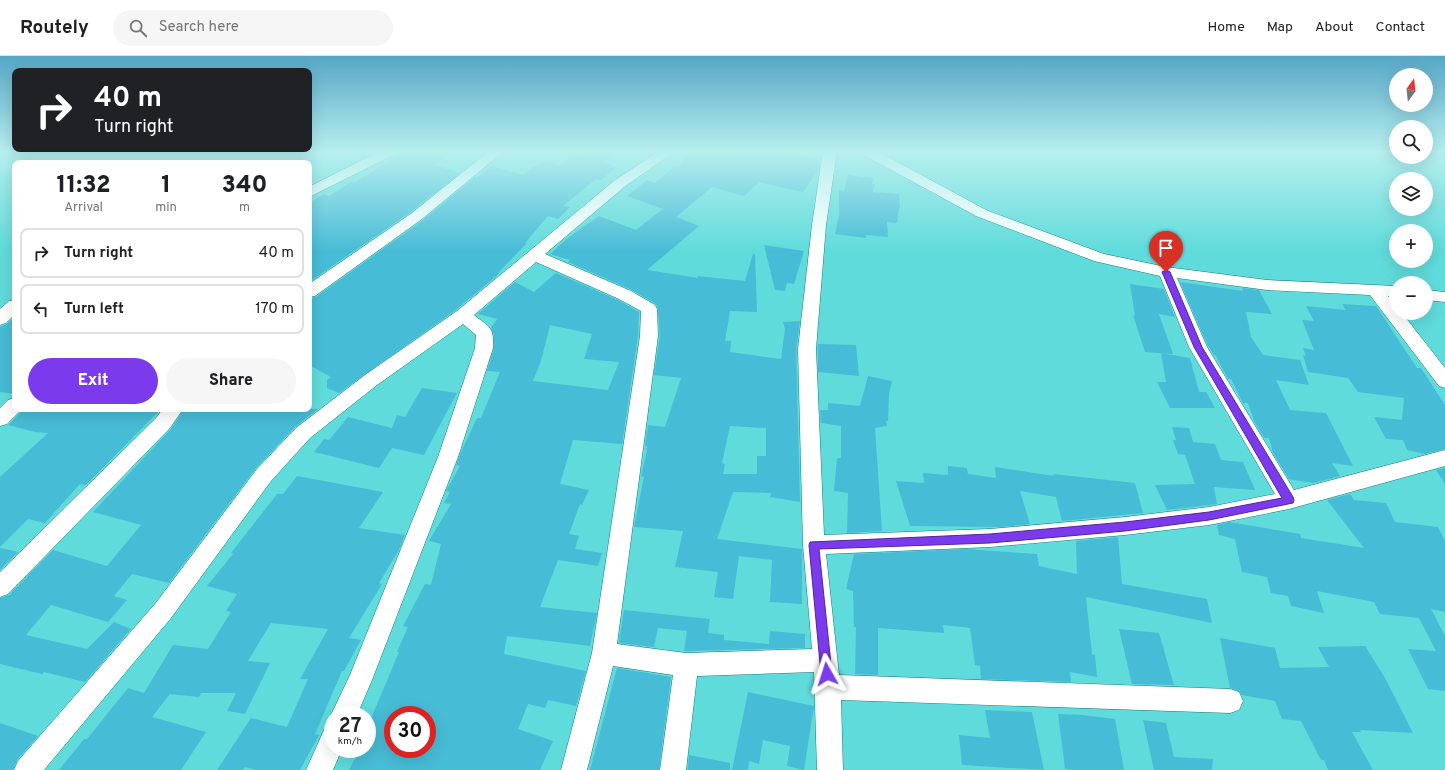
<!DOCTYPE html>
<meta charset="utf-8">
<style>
body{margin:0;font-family:Overpass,sans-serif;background:#f6f6f6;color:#202124;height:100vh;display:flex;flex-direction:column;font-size:15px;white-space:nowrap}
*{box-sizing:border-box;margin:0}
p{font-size:13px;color:#757577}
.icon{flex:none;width:22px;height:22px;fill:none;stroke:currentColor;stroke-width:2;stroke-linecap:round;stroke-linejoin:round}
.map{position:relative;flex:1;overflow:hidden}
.sheet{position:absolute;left:12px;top:104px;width:300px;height:252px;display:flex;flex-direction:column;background:#fff;border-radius:8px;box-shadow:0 4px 16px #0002}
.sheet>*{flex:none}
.top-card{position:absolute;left:12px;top:12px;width:300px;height:84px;border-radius:8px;box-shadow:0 4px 16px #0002;background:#202124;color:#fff;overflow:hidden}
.needle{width:26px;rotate:15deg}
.fabs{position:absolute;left:1389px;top:12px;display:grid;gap:8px}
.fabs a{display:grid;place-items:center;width:44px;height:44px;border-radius:50%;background:#fff;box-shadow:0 4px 16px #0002;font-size:20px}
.speed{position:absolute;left:324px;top:650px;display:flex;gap:8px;font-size:20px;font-weight:700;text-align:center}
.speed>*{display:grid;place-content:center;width:52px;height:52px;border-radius:50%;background:#fff;box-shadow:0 4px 16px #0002;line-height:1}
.speed small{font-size:10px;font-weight:400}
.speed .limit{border:6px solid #d22;background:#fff;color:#111}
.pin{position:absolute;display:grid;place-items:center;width:34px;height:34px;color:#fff;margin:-41px -17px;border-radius:50% 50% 50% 0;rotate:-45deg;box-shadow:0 0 4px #0007}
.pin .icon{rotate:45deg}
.me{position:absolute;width:44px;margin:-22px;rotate:354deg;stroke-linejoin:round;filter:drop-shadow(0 0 3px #0008)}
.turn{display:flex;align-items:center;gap:14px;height:84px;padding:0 16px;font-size:18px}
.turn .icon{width:52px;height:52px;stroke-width:2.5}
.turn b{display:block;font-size:28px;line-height:34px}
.eta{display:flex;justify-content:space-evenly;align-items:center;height:68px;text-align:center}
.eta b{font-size:24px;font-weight:800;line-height:28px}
.action{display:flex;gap:8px;margin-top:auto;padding:8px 16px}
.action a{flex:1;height:46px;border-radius:24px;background:#7c3aed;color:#fff;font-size:16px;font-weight:800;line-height:46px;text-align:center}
.action a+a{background:#f6f6f6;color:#202124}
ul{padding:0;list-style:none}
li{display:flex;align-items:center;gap:12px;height:50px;margin:0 8px 6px;padding:0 8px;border:2px solid #e0e0e0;border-radius:8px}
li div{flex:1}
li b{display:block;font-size:15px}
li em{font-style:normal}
header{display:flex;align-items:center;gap:24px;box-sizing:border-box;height:56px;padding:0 20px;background:#fff;border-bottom:1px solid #e0e0e0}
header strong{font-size:19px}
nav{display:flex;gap:22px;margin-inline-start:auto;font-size:14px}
.search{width:280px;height:36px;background:#f6f6f6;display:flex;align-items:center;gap:10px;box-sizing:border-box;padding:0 14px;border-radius:22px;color:#757577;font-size:15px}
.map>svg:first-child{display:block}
.building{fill:#47bcd6;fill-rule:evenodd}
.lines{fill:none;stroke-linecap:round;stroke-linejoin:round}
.minor-casing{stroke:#117c7c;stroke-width:1}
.minor{fill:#fff;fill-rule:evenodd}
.route{fill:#7c3aed;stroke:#51269a}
</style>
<header>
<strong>Routely</strong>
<div class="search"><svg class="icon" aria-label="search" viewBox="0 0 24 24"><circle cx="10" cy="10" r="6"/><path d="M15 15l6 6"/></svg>Search here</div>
<nav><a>Home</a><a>Map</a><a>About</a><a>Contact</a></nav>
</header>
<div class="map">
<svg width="1445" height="714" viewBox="0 0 1445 714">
<rect width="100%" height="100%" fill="#60dbdb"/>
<path class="building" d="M406,95h46l-18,14 26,8 -49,39 -102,70v-79l15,-9 5,2 22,-14 3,1z
M593,95h25l-15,11 14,5 -16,13 -5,-1 -33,27 7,1 -12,12 -10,-3 -23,27h2l-29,30 1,1 -46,38 -114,81 -12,-5v-8l4,-3 -22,-12v-67l7,-1 107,-77 52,-43 1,1 16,-12 31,9 21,-15 15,6 14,-13 14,3z
M694,95l28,4 5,-4h57l36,9 -1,9 -16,23 -44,-10 -15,14 -32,-9 -36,30 23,9 -52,44 51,8v-2l47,5 8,-27h2l2,58 -27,-1 -5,30h6l-1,11 51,7 4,-30 -2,-7 17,-1 -4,28 4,153 -30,-5 1,-4 -38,-1 -16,47 85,10v55l-32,-2 2,-42 -33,-4 -6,43 -19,-2 4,-25 -43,-5 8,-36 -49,-4 10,-50 -3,-1 6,-25 -1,-1 1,-4h-2l3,-21 17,2 16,-49 -27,-3 6,-39 -2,-27 -2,-5 -24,-14 -64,-28 2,-2 -20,-6 19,-17 30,-21 37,14 27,-21 -36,-13 20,-16 8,3 19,-16 4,1 7,-11h5zM730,370l36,2v28h-9v18h-34l2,-10 -3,-1z
M848,119l25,3 -1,6h3l-2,8 26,2 1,14h-1l-2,15 -10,-1 1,15 -22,-2v3l-31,-4 4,-19v-25l5,1z
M764,189l40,6 -10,33 -7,-1 -2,8 -10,-1z
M556,217l62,27 21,12 -1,24 -16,108 -49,-4 -13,44 29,6 -7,15 -2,-1 -11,30 10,2 -4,13 27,4 -4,13 -40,-6 -18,47 57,6 -7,33 -83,-10 -3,18 82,17 -10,35 -28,-6 -3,8 -17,-4 -10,25 35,12 -13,29h-191l11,-21h7v-21l32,-76h-2l11,-25 -5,-1 22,-42 6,1 10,-41 -12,-3 22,-37 -7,-1 6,-11 -4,-1 14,-25 -4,-1 5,-13 16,-34h4l19,-46 -13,-1 7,-23v-13l-3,-7 6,-9 -19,-5 37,-32 19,10zM550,269l42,9 -8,25 35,3 -11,28 -75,-9 8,-20zM393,659h34v34h-34z
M1180,226l63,9 -1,-3 17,2 13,24 -26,-2 5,25 12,18 37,5 9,25 -33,-5 14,30 36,3 27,53 -21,-3 8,13 -27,7 -24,-4 -16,-26 -4,-15h-5l-10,-17 -6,-18h-5l-12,-24h-3l-12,-23 -2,-1 -6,-9z
M1130,228l34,5 11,28 -16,-3 14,40 -28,-2 -12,-37 2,1z
M1342,248l34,2 41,62h4l24,37v44l-20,5 -18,-4 -4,-10 -17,-1 -12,-22 28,3 2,-22 -46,-6 -10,-14 -40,-6 -5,-17 3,1 -3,-8 11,2 -12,-30 12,1 -8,-15 40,4z
M15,260v78l-15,-2v-65l7,-3z
M818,288l38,1 3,31 -41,-4z
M1161,297l29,5 9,34h7l9,16h-45l-13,-26h9z
M868,320l24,5 -3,13 -1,27h-2l1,5 -12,2 7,103 -35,2 1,-40 -14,-2 3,-33h4v-32l-20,-3 -1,-13h8v-7l32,3z
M422,332l35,5 -33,62 -32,-7 -13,20 -65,-16 10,-13 5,1 19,-23 44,11 5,-13 8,2z
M24,353h137l-75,76 -6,-1 -35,39 -17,-4 -28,28v-70l48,-44 -13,-1 -27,-7z
M184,353h134l-23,18 -39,41 -87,115 -37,-9 -18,22 13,4 -19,22 -57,-17 -25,30 61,14 27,-27 17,7 -46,53 -41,-10 -2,2 -42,-10v-66l9,-3 44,-45 54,16 34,-41 -48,-13 78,-83z
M1172,371l17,1 4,14 22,2 6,16 22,2 12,28 -41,-3 3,17 -50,6 -12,-25 40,-1 -10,-29 -7,-1 -5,-14h3z
M948,410l19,2 1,6 28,4 -1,-11 59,9 -1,-2 82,9 8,30 -81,8 -6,-24 -36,-6 10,33 -29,3 -91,-1 -14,-45 28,2 -1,-10 25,2z
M1445,412v16l-9,-14z
M297,420l86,16 -24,36 46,7 -6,15 -20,33 3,1 -33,54 12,2 -17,31h-2l-27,63 4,1 -19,35h-44l-11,-3 -2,3h-26l34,-52 36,9 21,-48h-8l28,-50 -57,-6 -23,38 22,2 -25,51 -18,-3 9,-18h-35l-2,4 -29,-3 -18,23 54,15 -25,38h-122l25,-31h3l41,-51 16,5 29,-48 35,4 23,-37 -5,-1 11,-17 -30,-8 26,-32 -2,-1 46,-59h6z
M1350,438l4,6 32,3 9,19 43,5 7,14v71l-14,-3 14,27v55l-17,-2 -20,-40 28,2 -17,-33 -39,-4 -6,-12 -57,-11 7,22 -33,-7 -3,-10 -17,-3 -4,-16 -25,-5 -7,-33 -16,-4 -2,-10 12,-3 71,12 1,4 63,10 -37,-48z
M1118,481l4,47 85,15 5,24 -126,-26 6,57 3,1 2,22 -27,-5 1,10 -90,-3 -1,-13 -5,-1 -5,-37 -27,-3 1,8 -66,-5v47l-23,-1 1,-47h-2l-1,-36 -7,-2 8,-35 113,-5 70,5 2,12 38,8 -1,-33z
M0,492l18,4 -18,18z
M624,554l86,9 -2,14 16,2v5l45,4 1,-13 35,3v14l-121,3 3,-20 -29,-3 -4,19 -35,-4z
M1119,573l40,4 15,52 -42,-1z
M1220,582l55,10 5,20 49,-1 -11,-20 47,-1 20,32 28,55 -53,-3 1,2h-9l21,38h-45l-4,-10h-3l-20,-39 -19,-2 -7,-18 -33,-6 -3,-4 -9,-3z
M617,612l54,9 -12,93h-69z
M748,636l66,14 -10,64 -17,-4 3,-20 -27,-6 -4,24 -10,-3 -1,9h-16z
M985,654l47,2 12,58 -82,-5 -3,-30 31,3z
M1058,658l25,1 32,4 9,51h-50l-9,-1z
M1143,664l23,3 8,34 39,2 -1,11h-58z
M0,667l38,13 -21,24 -4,10h-13z
M689,699l41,8v7h-42z"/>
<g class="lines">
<defs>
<path id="minor" d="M380,95h17l-2,3 -86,43v-10z
M489,95h15l-82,68 -107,77 -6,1v-13l103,-71z
M659,95h16l-51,36 -79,67 86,37 24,14 2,4 1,27 -41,308 69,9 126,-4 -9,-104 -5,-196 14,-124 11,-74h14l-11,74 -10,124 8,186 166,-6 135,-12 84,-10 66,-13 -86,-147 -29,-71 -66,-15 -118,-45 -114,-62 -2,-3h17l109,59 118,44 62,13 101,13 129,6v10h-8l8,10v7h6l43,55v20l-6,-2 -69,-91 -103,-5 -90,-12 30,69 87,143 151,-40v16l-156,43 -80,16 -84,10 -135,12 -164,7 13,121 391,14 9,3 4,9 -4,9 -9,3 -389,-13 2,70h-26l-3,-98 -117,4 -11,94h-26l13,-95 -60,-9 -26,104h-26l31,-117 48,-317 1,-25 -22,-12 -83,-37 -62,53c16,13 20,11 19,33l-35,109 -86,223 -15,35h-24v4l-2,-4 19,-40 88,-218 37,-109 1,-13 -13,-11 -86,61 -67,53 -39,43 -100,137 -127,152h-30l4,-9 137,-157 102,-135 39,-41 69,-53 92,-64 157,-130z
M1426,234l19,2v10l-19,-2z
M15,244v14l-9,9 -6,2v-16l9,-8z
M15,342v11h7l-15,15 -7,2v-18l8,-8z
M163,353h20l-13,19 -162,166 -8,3v-25l156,-154z
M333,670v23h9l-9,21h-27l18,-40z"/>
</defs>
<use href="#minor" class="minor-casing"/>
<use href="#minor" class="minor"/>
</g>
<linearGradient id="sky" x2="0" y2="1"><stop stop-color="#56a6c6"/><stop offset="0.49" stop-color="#b7efef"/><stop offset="1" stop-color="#b7efef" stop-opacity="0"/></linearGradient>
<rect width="1445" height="195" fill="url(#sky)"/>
<path class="route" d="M1166,214l4,2 32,75 91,150 1,3 -1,3 -84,17 -84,11 -135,12 -171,6 13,125 -1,4 -4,1 -5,-1 -1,-4 -12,-129 1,-3 180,-8 135,-12 84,-10 73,-14 -88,-151 -32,-75z"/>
</svg>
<div class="fabs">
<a><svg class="needle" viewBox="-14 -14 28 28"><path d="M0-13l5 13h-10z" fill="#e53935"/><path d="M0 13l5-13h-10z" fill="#757577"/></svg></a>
<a><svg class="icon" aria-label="search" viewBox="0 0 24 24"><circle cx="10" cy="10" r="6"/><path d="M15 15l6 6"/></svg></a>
<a><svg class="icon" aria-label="layers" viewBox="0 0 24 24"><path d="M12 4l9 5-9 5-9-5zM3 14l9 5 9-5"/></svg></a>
<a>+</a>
<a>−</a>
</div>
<div class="speed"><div>27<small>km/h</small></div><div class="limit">30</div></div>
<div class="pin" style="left:1166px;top:216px;background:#d93025"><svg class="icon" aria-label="arrive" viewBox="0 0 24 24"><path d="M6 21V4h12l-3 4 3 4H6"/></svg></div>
<svg class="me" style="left:827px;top:618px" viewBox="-20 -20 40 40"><path d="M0-17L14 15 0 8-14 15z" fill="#7c3aed" stroke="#fff" stroke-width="4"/></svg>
<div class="top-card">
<div class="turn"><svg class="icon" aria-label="right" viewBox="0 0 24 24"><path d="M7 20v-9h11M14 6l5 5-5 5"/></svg><div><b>40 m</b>Turn right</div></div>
</div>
<section class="sheet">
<div class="eta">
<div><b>11:32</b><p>Arrival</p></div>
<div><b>1</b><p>min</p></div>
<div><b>340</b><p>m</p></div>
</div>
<ul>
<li><svg class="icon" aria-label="right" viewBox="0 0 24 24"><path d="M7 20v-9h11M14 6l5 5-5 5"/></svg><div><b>Turn right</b></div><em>40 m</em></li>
<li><svg class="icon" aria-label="left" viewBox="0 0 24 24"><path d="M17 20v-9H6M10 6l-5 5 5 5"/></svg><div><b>Turn left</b></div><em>170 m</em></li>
</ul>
<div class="action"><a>Exit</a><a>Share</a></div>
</section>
</div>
